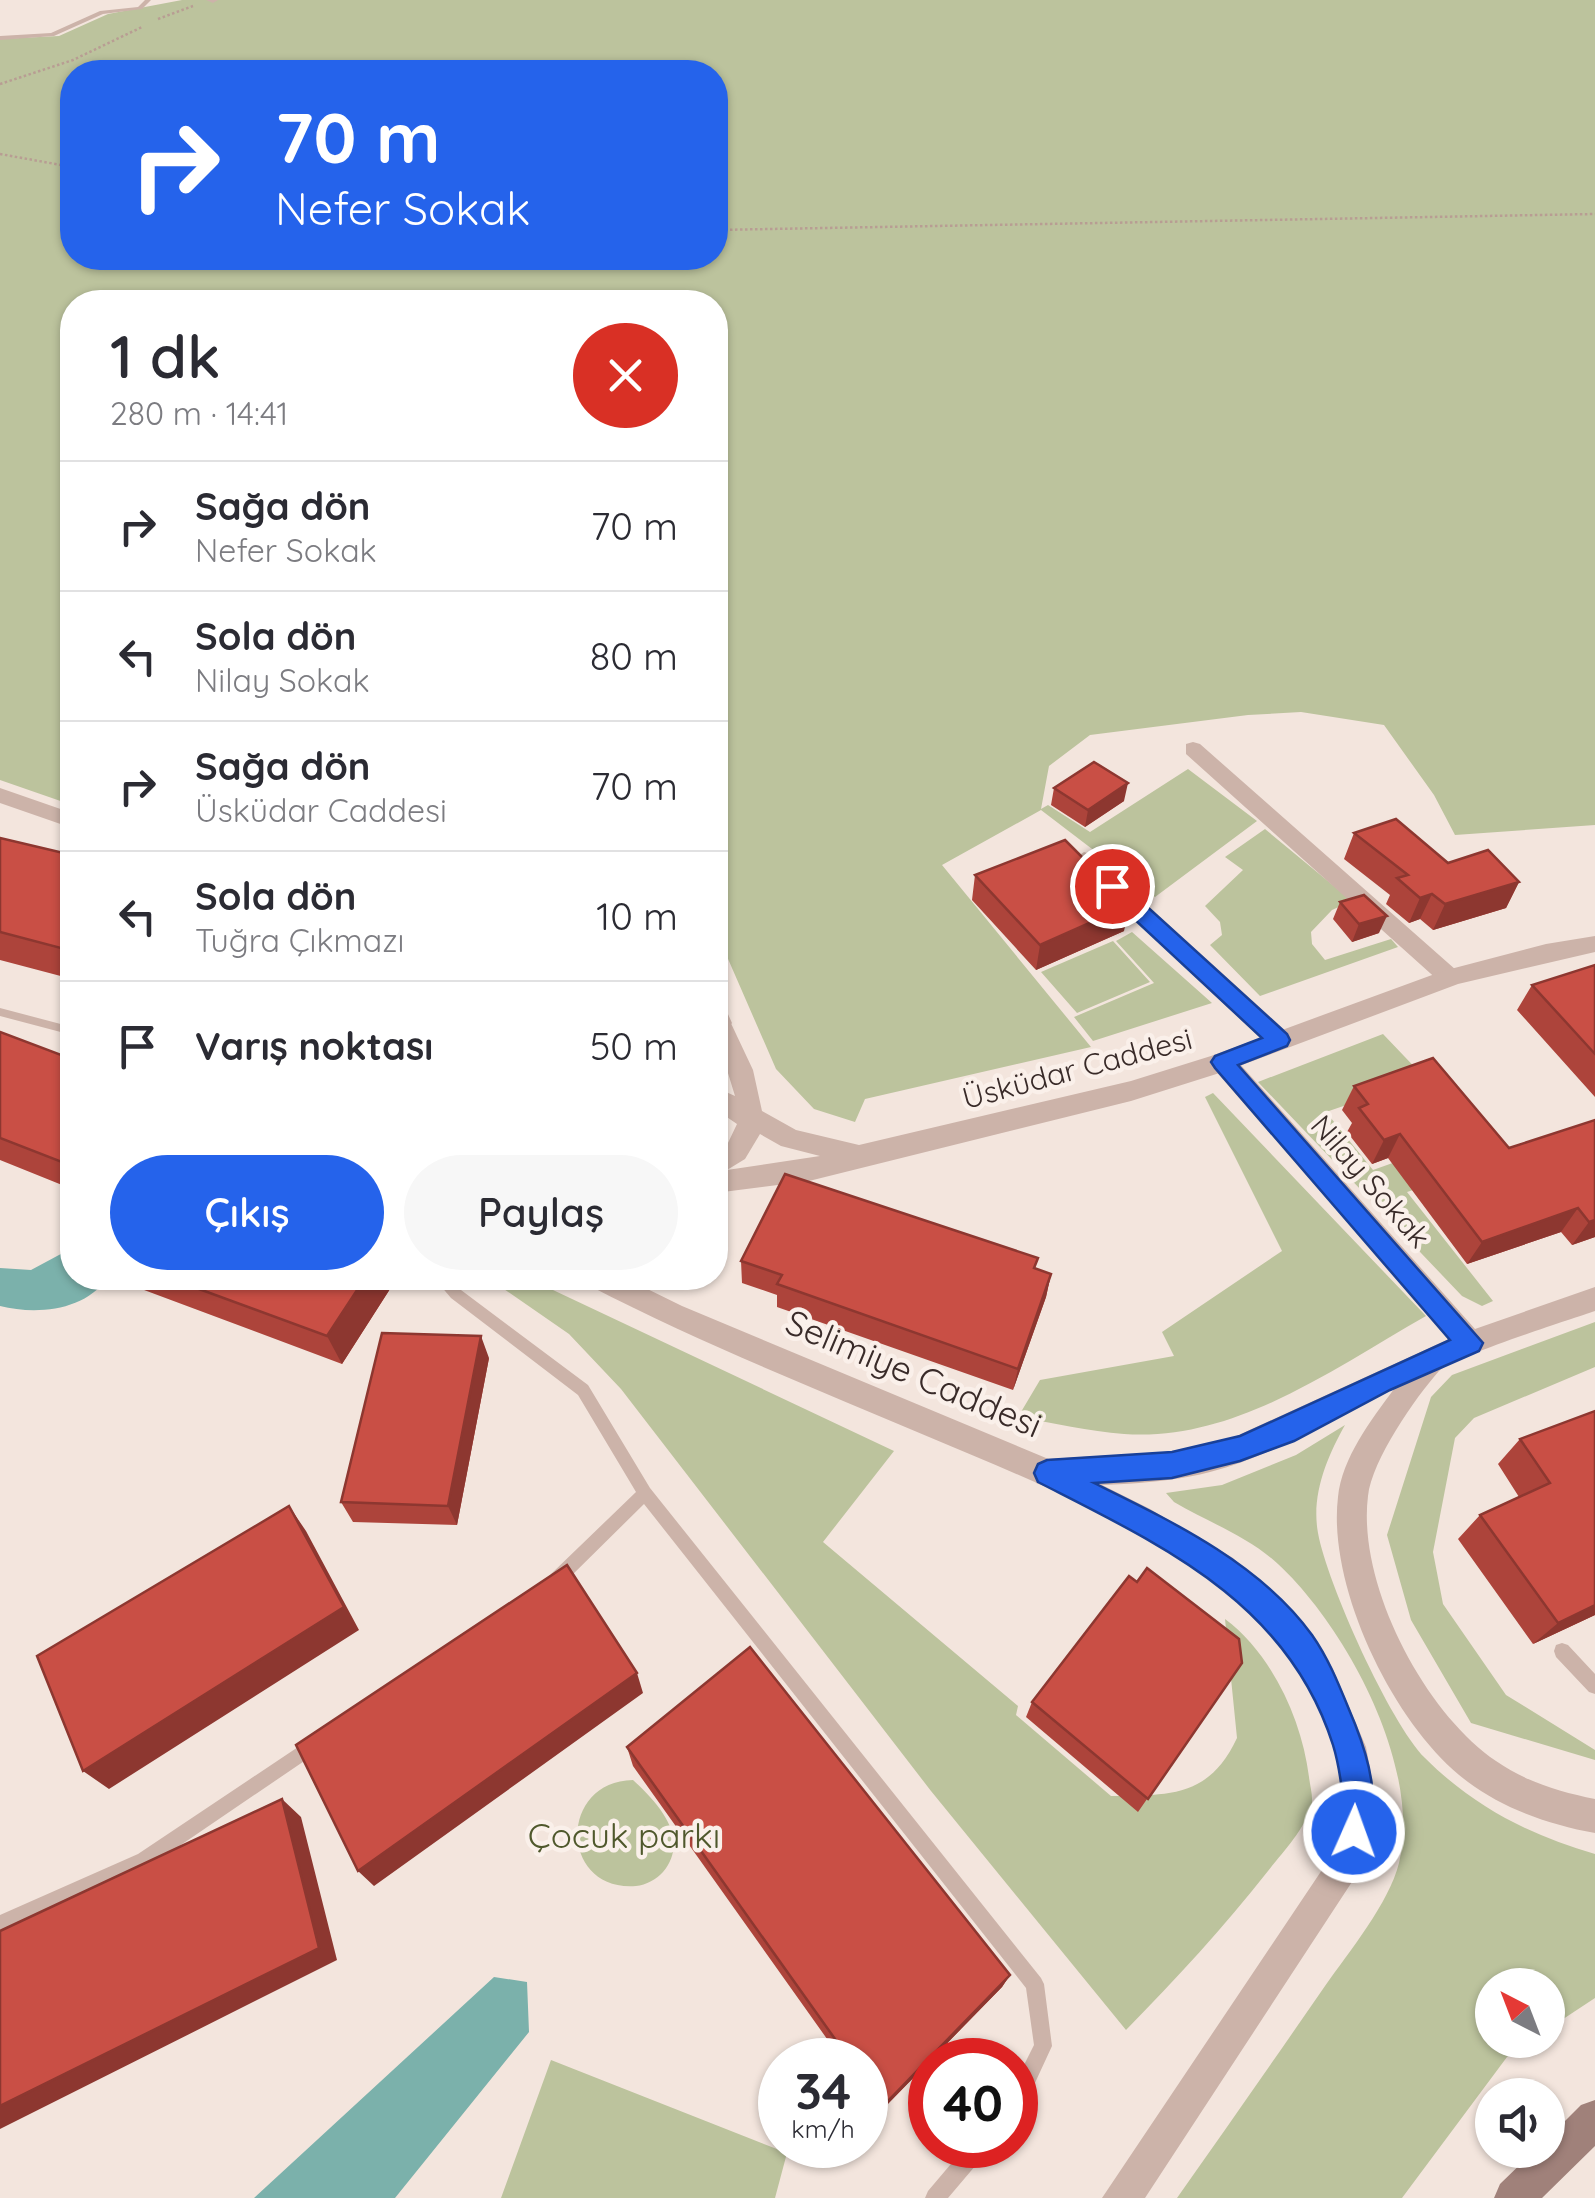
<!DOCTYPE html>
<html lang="tr">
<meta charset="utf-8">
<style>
body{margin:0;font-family:Quicksand,sans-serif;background:#f7f7f7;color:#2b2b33;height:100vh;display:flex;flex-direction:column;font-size:38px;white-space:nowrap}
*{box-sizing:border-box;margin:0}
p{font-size:32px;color:#7c7c81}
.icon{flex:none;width:55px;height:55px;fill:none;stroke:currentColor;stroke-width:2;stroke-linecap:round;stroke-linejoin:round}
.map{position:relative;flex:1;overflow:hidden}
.drawer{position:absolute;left:60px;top:290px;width:668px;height:1000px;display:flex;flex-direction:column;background:#fff;border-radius:40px;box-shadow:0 2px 8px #0004}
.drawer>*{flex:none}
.banner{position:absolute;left:60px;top:60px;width:668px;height:210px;border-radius:40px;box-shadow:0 2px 8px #0004;background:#2563eb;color:#fff;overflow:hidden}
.needle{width:65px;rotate:318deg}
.buttons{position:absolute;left:1475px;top:1968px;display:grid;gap:20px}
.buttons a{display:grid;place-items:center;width:90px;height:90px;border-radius:50%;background:#fff;box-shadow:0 2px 8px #0004;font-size:50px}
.speed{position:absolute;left:758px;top:2038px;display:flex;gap:20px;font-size:50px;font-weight:700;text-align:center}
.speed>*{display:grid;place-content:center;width:130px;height:130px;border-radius:50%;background:#fff;box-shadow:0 2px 8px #0004;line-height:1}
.speed small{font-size:25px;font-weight:400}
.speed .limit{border:15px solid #d22;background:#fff;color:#111}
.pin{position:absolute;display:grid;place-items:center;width:85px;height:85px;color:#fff;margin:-42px;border:5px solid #fff;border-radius:50%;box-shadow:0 2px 10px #0007}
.me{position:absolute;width:110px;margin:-55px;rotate:2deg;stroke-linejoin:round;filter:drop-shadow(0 0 8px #0008)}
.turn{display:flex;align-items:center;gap:35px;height:210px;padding:0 50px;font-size:45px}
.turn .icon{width:130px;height:130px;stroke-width:2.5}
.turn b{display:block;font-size:70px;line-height:85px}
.round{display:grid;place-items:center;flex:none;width:105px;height:105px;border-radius:52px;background:#f7f7f7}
.head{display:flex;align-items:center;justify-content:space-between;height:170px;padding:0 50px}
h1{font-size:60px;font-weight:600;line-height:75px}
.primary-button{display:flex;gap:20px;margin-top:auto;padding:20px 50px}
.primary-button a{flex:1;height:115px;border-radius:60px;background:#2563eb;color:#fff;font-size:40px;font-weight:600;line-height:115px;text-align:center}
.primary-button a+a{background:#f7f7f7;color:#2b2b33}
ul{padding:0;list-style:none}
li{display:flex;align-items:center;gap:30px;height:130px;padding:0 50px;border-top:2px solid #e1e1e2}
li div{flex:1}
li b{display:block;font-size:38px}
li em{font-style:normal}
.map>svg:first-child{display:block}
.green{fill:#bcc39d;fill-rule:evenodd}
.water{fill:#7bb1ab}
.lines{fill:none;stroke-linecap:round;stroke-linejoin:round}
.path{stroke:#b89d93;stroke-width:2.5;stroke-dasharray:2.5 2.5;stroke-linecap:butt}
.service{fill:#ccb3a9;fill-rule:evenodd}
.minor{fill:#ccb3a9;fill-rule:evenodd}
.tertiary{fill:#ccb3a9;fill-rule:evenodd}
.secondary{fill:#a0817a;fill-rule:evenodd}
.wall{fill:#ad443b}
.shaded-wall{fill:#8d3730}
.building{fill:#c94f45;stroke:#8d3730;stroke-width:2.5}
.route{fill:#2563eb;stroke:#184099;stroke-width:2.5}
.labels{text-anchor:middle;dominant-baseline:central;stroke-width:9;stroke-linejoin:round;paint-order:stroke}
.street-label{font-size:30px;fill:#392b29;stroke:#faf0ea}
.near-street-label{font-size:35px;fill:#392b29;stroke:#faf0ea}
.near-park-label{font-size:35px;fill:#4f582c;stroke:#faf0ea}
</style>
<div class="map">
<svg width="1595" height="2198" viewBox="0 0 1595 2198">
<rect width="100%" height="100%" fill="#f3e5dd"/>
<path class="green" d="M182,0h1413v825l-140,10 -21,-40 -50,-70 -83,-13 -53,3 -158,20 -41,31 -8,43 7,-4 42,27 98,-63 69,52 -102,76 -114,-87 -99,55 149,182 -226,52 -10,23 -41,-13 -38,-40 -61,-140v-627h-643v503l-72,-25v-741l59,-3 49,-22zM72,72h643v186h-643z
M1265,829l87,72 -20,9 -21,22 1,12 13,16 66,-21 7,8 -138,49 -50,-51 12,-10 -2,-13 -15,-16 38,-36 -18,-13z
M1132,932l80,71 -119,38 -19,-24 80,-34 -38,-42z
M1113,941l37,41 -73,31 -36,-41z
M1383,1034l42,44 -99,34 47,58 112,-40 25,29 -103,33 86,109 -11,5 -20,-10 -204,-214z
M1213,1093l213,223c-92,52 -191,126 -302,118 -35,-3 -71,-11 -106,-17l22,-37 134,-24 -12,-24 120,-81 -77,-154z
M488,1278h54l11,12 341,161 -71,91 195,164 -2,9 95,81c58,-1 98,2 126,-58l-12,-119c47,35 77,101 84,158 1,9 5,22 2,30 -7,23 -28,45 -43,64 -44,56 -92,108 -142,159l-195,-239 -310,-402 -52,-55z
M1595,1322v45l-121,51 -19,20 -22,114 10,52 63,91 89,55v10l-124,-37 -60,-103 -24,-85 44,-138 21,-22z
M1345,1425c-18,32 -34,70 -27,108 9,50 72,190 107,225 49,49 105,77 170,96v144l-47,31v-44h-56v55h40l-25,17 -105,141h-225c50,-71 99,-141 148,-212 24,-34 64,-83 74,-123 23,-96 -53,-236 -121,-299 -29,-27 -70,-42 -104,-62l-8,-9 56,-8 74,-30z
M633,1780c25,23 58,58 30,92 -6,7 -17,13 -27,14 -77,6 -78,-105 -3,-106z
M551,2060l236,93 -12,45h-274z"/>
<path class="water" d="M72,1248v30h35c-22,33 -71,37 -107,28v-38l31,2z
M494,1977l33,5 2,50 -134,166h-141z"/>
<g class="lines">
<path class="path" d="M158,19l35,-13
M0,84l73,-24 69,-33
M0,154l72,13
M715,230l880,-16"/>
<path class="service" d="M145,0h6l-9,9 -39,5 -49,22 -54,4v-4l51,-3 49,-22 38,-4z
M0,1008l72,19v8l-72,-19z
M434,1278h15l12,12 127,95 62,103 391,490 3,6 8,62 -30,65 -7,3v-31l19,-38 -8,-57 -382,-484 -81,80 -6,3 -6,-3 -2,-5 2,-5 85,-82 -58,-97 -127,-97z
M1562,1643l6,2 27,29v20l-6,-2 -33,-35 -2,-6 2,-6z
M313,1737l6,2 2,6 -2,6 -169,115 -150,67v-18l138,-61z
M967,2145h23l-3,7 -39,46h-23l3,-7z"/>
<path class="minor" d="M206,0h12l-5,3z
M1193,742l7,2 256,226 4,6 -4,6h-16l-254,-228v-10z
M0,788l72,25v15l-72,-25z
M1084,852l8,3 196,178 3,7 -3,7h-18l-194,-182 -3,-5z
M715,1000l8,3 9,20 -4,6 -13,2z
M1223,1053l9,2 243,274 120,-42v24c-26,9 -143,46 -156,60 -24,27 -67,89 -71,125 -11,88 56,216 128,265 30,21 64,31 99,38v34c-45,-8 -91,-24 -127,-51 -73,-54 -141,-194 -130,-285 4,-39 33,-77 56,-108 -61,29 -118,66 -184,83 -53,14 -109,12 -163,15l-11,-4 -4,-10 4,-10 11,-4 121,-7 62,-13 219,-100 -235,-270 -3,-7 3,-7z"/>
<path class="tertiary" d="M1595,936v16l-137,32 -229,86 -98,31 -322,80 -94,12v-41l12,-7 10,-21 -22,-15v-22l20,9 -11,-36 -9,3v-48l13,2 25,53 9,41 34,19 63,15 272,-64 80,-25 232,-85 103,-27zM760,1134l21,12 39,10 -93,14 18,-11z
M586,1278h39l57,28 376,157 92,46 83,49 51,45 27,30 21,34 34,80 10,54 -11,61 -220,336h-43l230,-343c3,-17 9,-35 10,-52 2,-43 -28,-114 -53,-148 -81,-107 -240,-167 -360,-218 -113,-48 -229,-94 -339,-151z"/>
<path class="secondary" d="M1595,2100v46l-53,52h-48l6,-14 35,-34h13v-12l33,-33z"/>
</g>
<path class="wall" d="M1054,788l70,13 -39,26 -34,-22z
M1354,833l94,30 71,19 -13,26 -73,22 -13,-11 -11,4 -23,-19 4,-9 -46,-36z
M0,838l72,17v124l-72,-19z
M975,875l149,56 -88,39 -64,-70z
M1340,902l39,31 -27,9 -19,-23z
M1595,965v132l-78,-87 15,-25z
M0,1032l72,27v130l-72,-29z
M1354,1086l155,62 86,-28v117l-23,8 -11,-13 -94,32 -79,-106 -16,6 -25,-32 5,-9 -10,-13z
M741,1261l294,8 16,5 -5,23 -33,93 -236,-83v-12l-35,-12z
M123,1278h274l-55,86 -214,-80z
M489,1358l-32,167 -104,-3 -12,-20z
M1595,1411v204l-62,29 -75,-105 22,-24 39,-18 -21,-33 22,-25z
M1137,1582l105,81 -104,149 -112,-95 6,-15z
M627,1747l383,228 -8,12 -123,126 -14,-21v-32h-23l-209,-294z"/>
<path class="shaded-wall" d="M1128,783l-4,18 -39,26 3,-17z
M1519,882l-13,26 -73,22 12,-26z
M1432,894l-12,25 -11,4 11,-25z
M1130,905l-6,26 -88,39 4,-25z
M1387,916l-8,17 -27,9 7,-18z
M1400,1134l-12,24 -16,6 12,-24z
M1578,1208l-17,24 -94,32 15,-22z
M1595,1220v17l-23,8 17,-23z
M1051,1274l-5,23 -33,93 5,-21z
M365,1278h32l-55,86 -15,-28z
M481,1336l8,22 -32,167 -9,-19z
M289,1506l17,25 53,99 -250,159 -26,-18z
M1595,1605v10l-62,29 25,-21z
M637,1673l6,20 -269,193 -16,-15z
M282,1799l19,18 36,143 -337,169v-23z
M1010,1975l-8,12 -123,126 4,-7z"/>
<path class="building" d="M1094,762l34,21 -40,27 -34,-22z
M1396,819l52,44 40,-13 31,32 -74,22 -13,-10 -12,4 -23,-20 11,-3 -54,-42z
M0,838l72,17v96l-72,-19z
M1065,840l65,65 -90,40 -65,-70z
M1364,895l23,21 -28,8 -19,-22z
M1595,965v89l-63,-69z
M0,1032l72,27v107l-72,-28z
M1433,1058l76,90 86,-28v100l-6,2 -11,-14 -96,34 -82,-108 -16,6 -25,-32 9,-4 -14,-18z
M785,1174l253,84 -4,10 17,6 -33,95 -241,-85 5,-9 -41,-14z
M169,1278h196l-38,58z
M382,1333l99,3 -33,170 -107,-4z
M1595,1411v194l-37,18 -78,-108 70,-32 -30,-44z
M289,1506l55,101 -261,164 -46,-115z
M567,1565l70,108 -279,198 -62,-126z
M1147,1568l92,71 3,24 -94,136 -116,-97 97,-126 8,6z
M750,1647l260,328 -127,131 -18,-25v-21h-15l-223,-313z
M282,1799l37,149 -319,158v-175z"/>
<path class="route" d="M1112,879l7,2 168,153 3,6 -3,6 -49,19 245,278 -4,8 -89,39 -96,51 -54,20 -68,17 -78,5c77,38 166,80 218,152 19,27 30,58 43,89 15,38 26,80 10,119l-11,4 -12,-4c-6,-16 2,-29 1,-45 -2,-17 -5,-37 -10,-53 -45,-143 -172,-200 -295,-263l-4,-9 4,-9 9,-4 125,-8 68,-16 210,-96 -235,-272 -4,-6 4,-6 47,-18 -158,-147v-10z"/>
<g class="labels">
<g class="street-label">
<text transform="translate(1077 1068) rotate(-15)">Üsküdar Caddesi</text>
<text transform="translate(1371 1181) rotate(49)">Nilay Sokak</text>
</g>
<g class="near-street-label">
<text transform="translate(914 1373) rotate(23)">Selimiye Caddesi</text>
</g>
<g class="near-park-label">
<text x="624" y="1835">Çocuk parkı</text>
</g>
</g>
</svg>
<div class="buttons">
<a><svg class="needle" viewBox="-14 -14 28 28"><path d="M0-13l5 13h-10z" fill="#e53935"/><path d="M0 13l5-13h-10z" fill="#7c7c81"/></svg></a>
<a><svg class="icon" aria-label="sound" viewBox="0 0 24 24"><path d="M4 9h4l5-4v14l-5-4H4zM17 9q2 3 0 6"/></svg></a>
</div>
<div class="speed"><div>34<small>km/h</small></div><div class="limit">40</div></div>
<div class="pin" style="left:1112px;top:886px;background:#d93025"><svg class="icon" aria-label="arrive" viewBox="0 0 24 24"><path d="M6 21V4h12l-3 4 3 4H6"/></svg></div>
<svg class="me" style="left:1354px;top:1832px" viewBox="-20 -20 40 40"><circle r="17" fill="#2563eb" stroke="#fff" stroke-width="3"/><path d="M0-11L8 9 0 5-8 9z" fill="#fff"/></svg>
<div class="banner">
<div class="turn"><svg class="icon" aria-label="right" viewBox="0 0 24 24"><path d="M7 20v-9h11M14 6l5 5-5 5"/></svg><div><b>70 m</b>Nefer Sokak</div></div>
</div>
<section class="drawer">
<div class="head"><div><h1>1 dk</h1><p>280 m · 14:41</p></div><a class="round" style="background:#d93025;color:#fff"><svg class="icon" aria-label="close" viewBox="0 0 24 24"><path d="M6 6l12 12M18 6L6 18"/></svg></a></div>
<ul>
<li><svg class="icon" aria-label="right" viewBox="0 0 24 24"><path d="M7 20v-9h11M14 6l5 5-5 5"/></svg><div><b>Sağa dön</b><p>Nefer Sokak</p></div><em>70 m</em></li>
<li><svg class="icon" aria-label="left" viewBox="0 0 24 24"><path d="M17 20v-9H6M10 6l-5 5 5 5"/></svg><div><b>Sola dön</b><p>Nilay Sokak</p></div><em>80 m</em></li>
<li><svg class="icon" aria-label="right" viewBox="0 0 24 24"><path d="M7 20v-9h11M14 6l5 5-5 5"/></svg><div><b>Sağa dön</b><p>Üsküdar Caddesi</p></div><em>70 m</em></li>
<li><svg class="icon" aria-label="left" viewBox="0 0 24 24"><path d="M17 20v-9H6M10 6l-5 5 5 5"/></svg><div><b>Sola dön</b><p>Tuğra Çıkmazı</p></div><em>10 m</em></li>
<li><svg class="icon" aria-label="arrive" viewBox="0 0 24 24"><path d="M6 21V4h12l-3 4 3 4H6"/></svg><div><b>Varış noktası</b></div><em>50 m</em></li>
</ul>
<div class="primary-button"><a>Çıkış</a><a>Paylaş</a></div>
</section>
</div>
